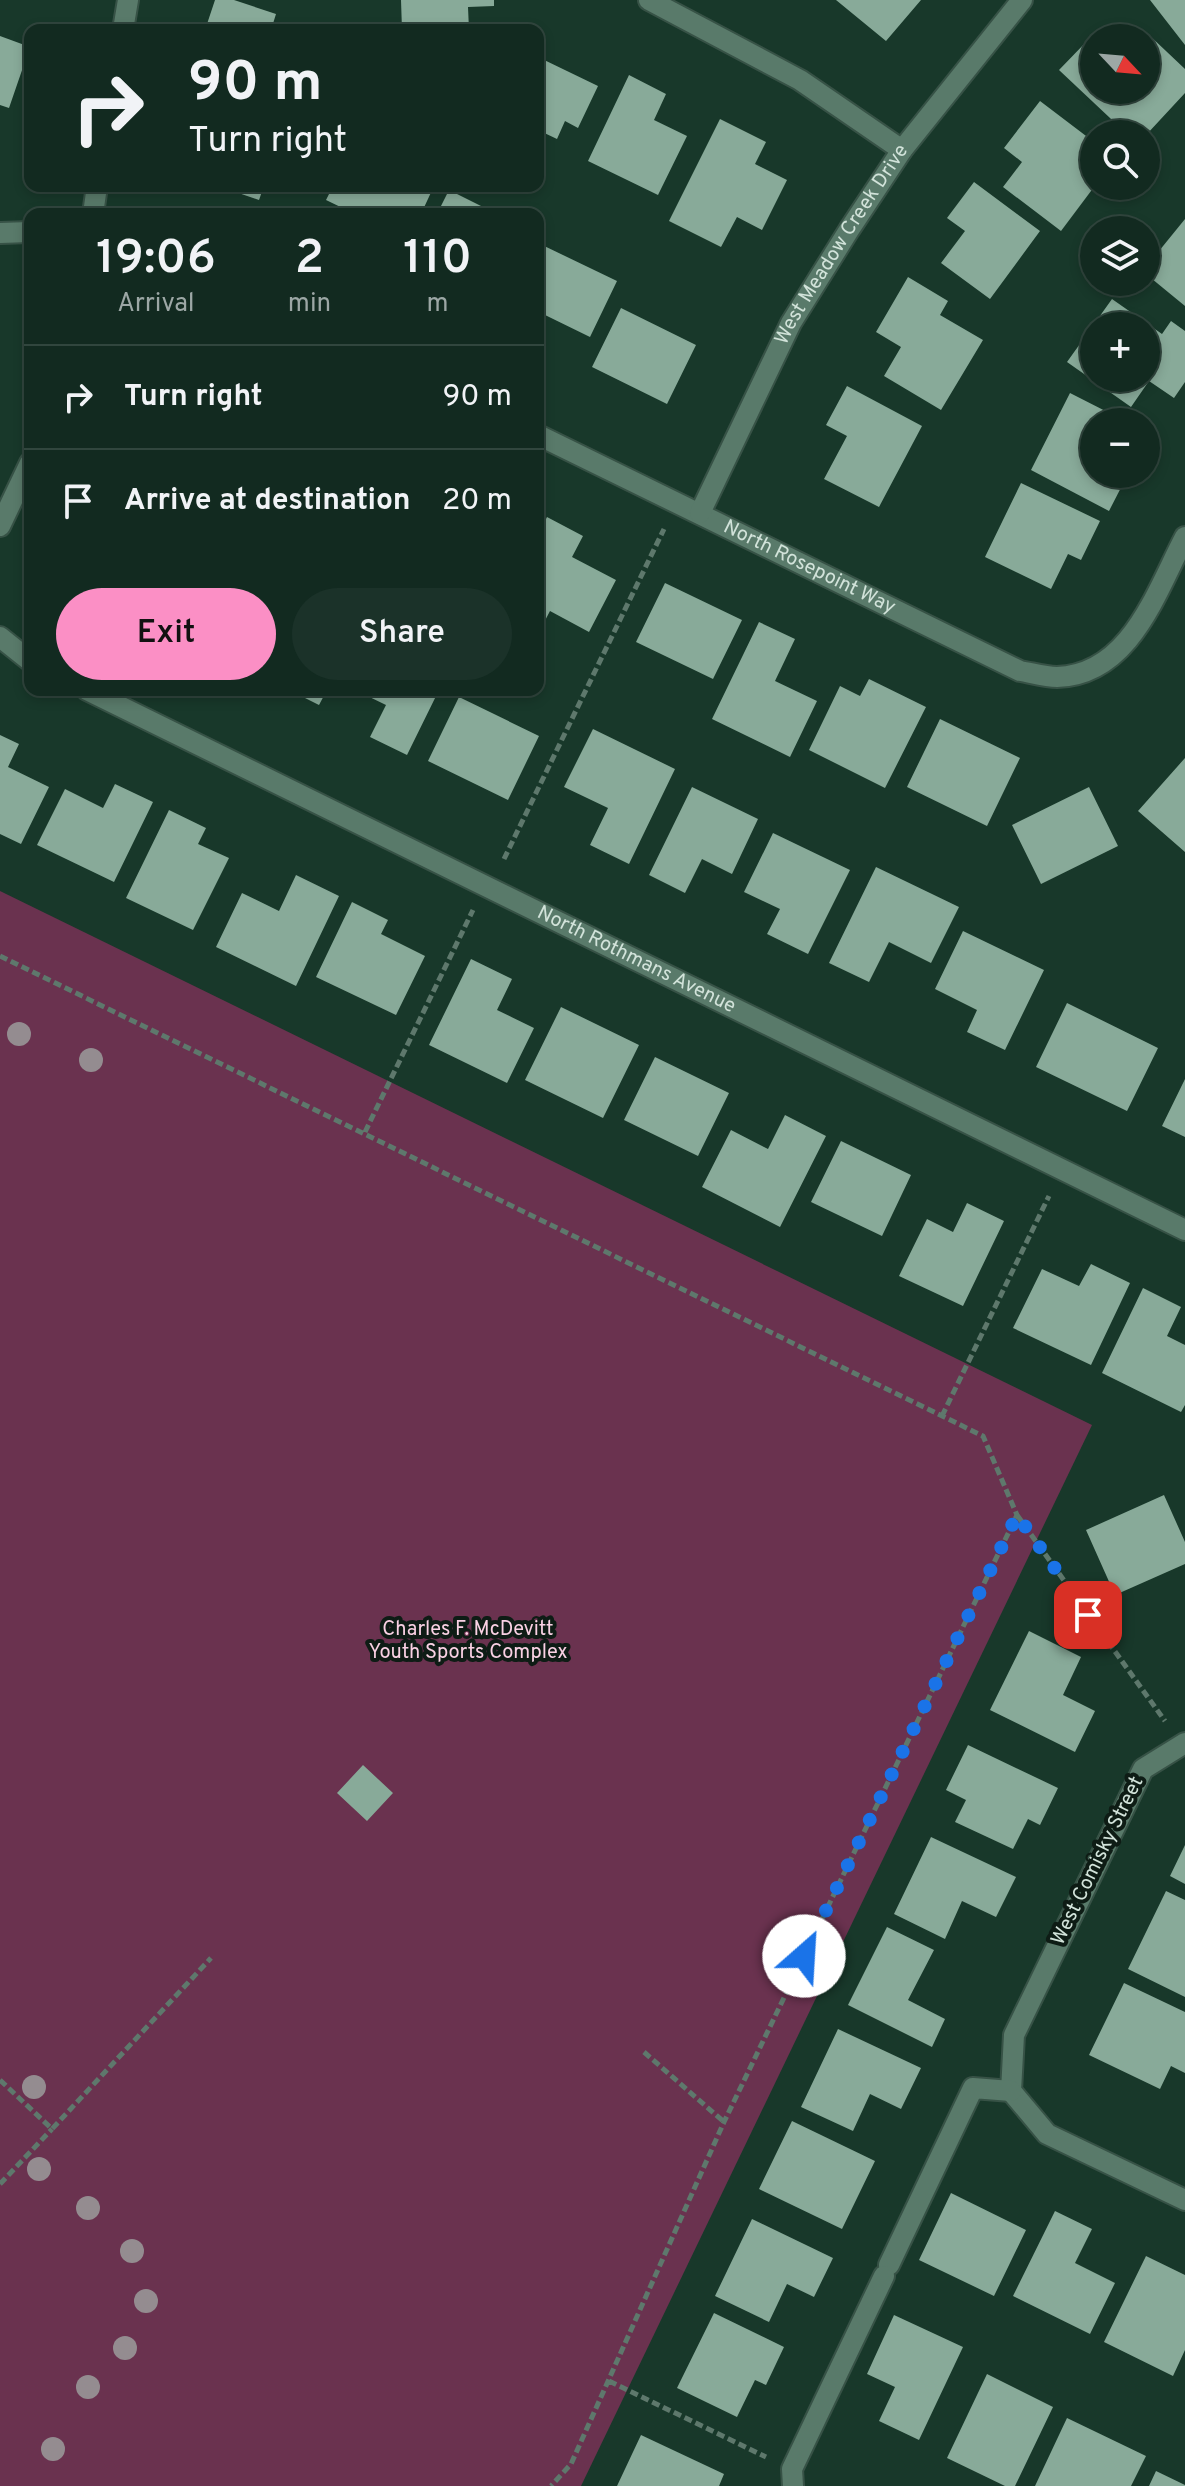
<!DOCTYPE html>
<meta charset="utf-8">
<style>
body{margin:0;font-family:Overpass,sans-serif;background:#1b3229;color:#f1f3f6;height:100vh;display:flex;flex-direction:column;font-size:30px;white-space:nowrap}
*{box-sizing:border-box;margin:0}
p{font-size:26px;color:#9ca7a5}
.icon{flex:none;width:44px;height:44px;fill:none;stroke:currentColor;stroke-width:2;stroke-linecap:round;stroke-linejoin:round}
.map{position:relative;flex:1;overflow:hidden}
.sheet{position:absolute;left:24px;top:208px;width:520px;height:488px;display:flex;flex-direction:column;background:#122a20;border-radius:16px;box-shadow:0 4px 12px #0003,0 0 0 2px #31463e}
.sheet>*{flex:none}
.guide{position:absolute;left:24px;top:24px;width:520px;height:168px;border-radius:16px;box-shadow:0 4px 12px #0003,0 0 0 2px #31463e;background:#122a20;color:#f1f3f6;overflow:hidden}
.needle{width:52px;rotate:116deg}
.controls{position:absolute;left:1080px;top:24px;display:grid;gap:16px}
.controls a{display:grid;place-items:center;width:80px;height:80px;border-radius:50%;background:#122a20;box-shadow:0 4px 12px #0003,0 0 0 2px #31463e;font-size:40px}
.pin{position:absolute;display:grid;place-items:center;width:68px;height:68px;color:#fff;margin:-34px;border-radius:16px;box-shadow:0 4px 12px #0006}
.me{position:absolute;width:88px;margin:-44px;rotate:26deg;stroke-linejoin:round;filter:drop-shadow(0 0 6px #0008)}
.turn{display:flex;align-items:center;gap:28px;height:168px;padding:0 32px;font-size:36px}
.turn .icon{width:104px;height:104px;stroke-width:2.5}
.turn b{display:block;font-size:56px;line-height:68px}
.eta{display:flex;justify-content:space-evenly;align-items:center;height:136px;text-align:center}
.eta b{font-size:48px;font-weight:600;line-height:56px}
.cta{display:flex;gap:16px;margin-top:auto;padding:16px 32px}
.cta a{flex:1;height:92px;border-radius:48px;background:#fb8fc5;color:#111;font-size:32px;font-weight:600;line-height:92px;text-align:center}
.cta a+a{background:#1b3229;color:#f1f3f6}
ul{padding:0;list-style:none}
li{display:flex;align-items:center;gap:24px;height:104px;padding:0 32px;border-top:2px solid #31463e}
li div{flex:1}
li b{display:block;font-size:30px}
li em{font-style:normal}
.map>svg:first-child{display:block}
.green{fill:#6a324f}
.building{fill:#8a9;fill-rule:evenodd}
.lines{fill:none;stroke-linecap:round;stroke-linejoin:round}
.minor-casing{stroke:#375246;stroke-width:24}
.path{stroke:#5e786c;stroke-width:5;stroke-dasharray:8 4;stroke-linecap:butt}
.minor{stroke:#597a6a;stroke-width:20}
.tree{fill:#948c90}
.route{stroke:#1a73e8;stroke-width:14;stroke-dasharray:0 25.2}
.labels{text-anchor:middle;dominant-baseline:central;stroke-width:8;stroke-linejoin:round;paint-order:stroke}
.street-label{font-size:20px;fill:#d2e3da;stroke:#0e1c15}
.park-label{font-size:20px;fill:#fad1e4;stroke:#0e1c15}
</style>
<div class="map">
<svg width="1185" height="2486" viewBox="0 0 1185 2486">
<rect width="100%" height="100%" fill="#18382a"/>
<path class="green" d="M0,891l1092,534 -511,1061h-581z"/>
<path class="building" d="M215,0h19l42,14 -5,16h-66z
M401,0h93v6l-26,1 1,23h-67z
M836,0h85l-35,41z
M1150,0h35v45z
M1148,34l37,35v24l-38,41h-20l-68,-64 29,-30 6,6v44h52z
M0,36l30,11 -21,61 -9,-3z
M538,57l60,29 -20,42 -13,-7 -8,18 -19,-9z
M629,75l37,19 -12,26 33,16 -29,59 -70,-34z
M1040,101l54,41v45l-33,44 -58,-44 19,-25 -18,-14z
M720,119l46,23 -11,22 32,16 -25,50 -25,-13 -16,30 -52,-26z
M974,182l66,49 -50,68 -49,-36 24,-32 -18,-13z
M218,186h46l-5,14z
M333,186h101l-13,28h-66l-29,-14z
M449,190l48,24h-60z
M1185,219v87l-39,-32v-7z
M538,243l79,38 -27,56 -45,-22 -7,14z
M908,277l40,24 -8,14 43,25 -42,70 -57,-34 17,-29 -25,-15z
M1112,299l50,35 9,-13 14,10v51l-11,16 -25,-17 -18,26 -64,-45zM1094,326h52v52h-52z
M621,308l75,37 -29,59 -75,-37z
M847,386l75,40 -43,81 -55,-28 23,-43 -21,-11z
M1070,393l57,29h-33v52h34l-19,37 -78,-41z
M1021,483l79,38 -19,39 -13,-6 -17,35 -66,-32z
M547,517l36,19 -11,21 44,23 -27,52 -39,-21 -12,23v-99z
M665,583l77,37 -29,59 -77,-37z
M759,622l36,17 -20,42 42,20 -27,56 -78,-38z
M869,679l57,28 -41,81 -76,-38 31,-64 20,10z
M289,690h38l-8,15z
M355,690h84l-32,65 -37,-18 16,-32z
M459,697l80,39 -31,64 -80,-39z
M940,719l80,39 -33,68 -80,-39z
M593,729l82,40 -46,95 -39,-19 18,-37 -44,-21z
M0,735l19,9 -11,23 41,20 -28,57 -21,-10z
M1185,758v94l-47,-41z
M115,784l38,18 -39,80 -77,-37 28,-56 38,19z
M692,787l66,32 -26,55 -30,-15 -17,34 -36,-18z
M1089,787l29,59 -77,38 -29,-59z
M169,810l37,18 -8,16 31,14 -36,72 -67,-32z
M773,833l77,37 -42,84 -41,-20 13,-25 -36,-17z
M876,867l83,40 -28,56 -42,-21 -20,40 -40,-19z
M296,875l43,21 -43,90 -80,-39 26,-54 37,18z
M352,902l36,18 -7,14 44,22 -29,59 -80,-38z
M963,931l81,39 -39,80 -38,-18 10,-22 -42,-21z
M471,959l41,20 -15,31 37,18 -27,55 -78,-38z
M1067,1003l91,45 -31,63 -91,-44z
M561,1007l78,38 -36,73 -78,-38z
M655,1057l74,36 -31,63 -74,-36z
M1185,1079v58l-23,-11z
M785,1115l41,21 -46,91 -78,-40 29,-57 37,19z
M841,1141l70,34 -29,61 -71,-34z
M967,1203l37,18 -41,85 -64,-30 28,-57 26,13z
M1091,1264l39,19 -39,82 -78,-37 29,-59 37,17z
M1143,1288l38,19 -14,29 18,9v60l-4,7 -79,-39z
M1164,1495l21,47v22l-70,31 -29,-65z
M1029,1631l52,26 -18,38 32,16 -20,41 -85,-42z
M968,1745l90,43 -18,37 -12,-6 -15,30 -58,-27 11,-22 -20,-10z
M363,1765l30,28 -26,28 -30,-28z
M931,1837l85,40 -20,40 -34,-16 -17,38 -51,-25z
M1185,1845v39l-15,-8z
M1166,1891l19,9v97l-57,-28z
M887,1927l47,23 -26,50 37,19 -13,28 -84,-42z
M1124,1983l61,29v61l-14,-7 -11,23 -71,-34z
M838,2029l83,39 -20,41 -31,-15 -17,37 -52,-24z
M792,2121l83,40 -33,68 -83,-40z
M951,2193l75,37 -32,66 -75,-36z
M1055,2211l37,18 -17,34 40,20 -25,51 -77,-38z
M752,2219l81,39 -19,39 -27,-13 -18,38 -54,-26z
M1146,2256l39,19v75l-12,26 -69,-34z
M714,2313l70,34 -18,38 -11,-5 -18,37 -60,-29z
M894,2315l69,32 -44,93 -40,-19 16,-34 -28,-13z
M987,2374l66,33 -38,79h-10l-58,-28z
M1067,2418l79,38 -15,30h-96z
M641,2435l83,39 -5,12h-102z
M1156,2471l29,14v1h-36z"/>
<g class="lines">
<defs>
<g id="minor">
<path d="M649,0l151,80 102,70"/>
<path d="M123,30l5,-30"/>
<path d="M93,214l4,-28"/>
<path d="M0,233l30,-1"/>
<path id="s1" d="M538,435l482,236c12,2 25,6 37,6 73,-2 99,-85 128,-140"/>
<path id="s2" d="M700,513l91,-190 58,-93 53,-80 120,-150"/>
<path d="M0,526l30,-63"/>
<path d="M0,637l30,24"/>
<path id="s3" d="M87,690l1098,540"/>
<path d="M1185,1743l-42,26 -129,266 -3,56 36,43 138,66"/>
<path d="M889,2265l84,-177 38,3"/>
<path d="M793,2486l-1,-17 92,-193"/>
</g>
</defs>
<use href="#minor" class="minor-casing"/>
<path class="path" d="M504,859l160,-330
M0,956l983,480 34,79 -293,607 -153,342 -20,22
M365,1132l108,-222
M942,1416l107,-220
M1017,1515l148,206
M644,2052l80,70
M0,2080l52,49 159,-171
M0,2184l52,-55
M609,2381l157,76"/>
<use href="#minor" class="minor"/>
</g>
<g class="tree">
<circle cx="19" cy="1034" r="12"/>
<circle cx="91" cy="1060" r="12"/>
<circle cx="34" cy="2087" r="12"/>
<circle cx="39" cy="2169" r="12"/>
<circle cx="88" cy="2208" r="12"/>
<circle cx="132" cy="2251" r="12"/>
<circle cx="146" cy="2301" r="12"/>
<circle cx="125" cy="2348" r="12"/>
<circle cx="88" cy="2387" r="12"/>
<circle cx="53" cy="2449" r="12"/>
</g>
<g class="lines">
<path class="route" d="M804,1956l213,-441 71,100"/>
</g>
<g class="labels">
<g class="street-label">
<text stroke="none"><textPath href="#s2" startOffset="304">West Meadow Creek Drive</textPath></text>
<text stroke="none"><textPath href="#s1" startOffset="302">North Rosepoint Way</textPath></text>
<text stroke="none"><textPath href="#s3" startOffset="612">North Rothmans Avenue</textPath></text>
<text transform="translate(1098 1861) rotate(-64)">West Comisky Street</text>
</g>
<g class="park-label">
<text x="468" y="1630">Charles F. McDevitt<tspan x="468" dy="23">Youth Sports Complex</tspan></text>
</g>
</g>
</svg>
<div class="controls">
<a><svg class="needle" viewBox="-14 -14 28 28"><path d="M0-13l5 13h-10z" fill="#e53935"/><path d="M0 13l5-13h-10z" fill="#9ca7a5"/></svg></a>
<a><svg class="icon" aria-label="search" viewBox="0 0 24 24"><circle cx="10" cy="10" r="6"/><path d="M15 15l6 6"/></svg></a>
<a><svg class="icon" aria-label="layers" viewBox="0 0 24 24"><path d="M12 4l9 5-9 5-9-5zM3 14l9 5 9-5"/></svg></a>
<a>+</a>
<a>−</a>
</div>
<div class="pin" style="left:1088px;top:1615px;background:#d93025"><svg class="icon" aria-label="arrive" viewBox="0 0 24 24"><path d="M6 21V4h12l-3 4 3 4H6"/></svg></div>
<svg class="me" style="left:804px;top:1956px" viewBox="-20 -20 40 40"><circle r="19" fill="#fff"/><path d="M0-13L10 11 0 6-10 11z" fill="#1a73e8"/></svg>
<div class="guide">
<div class="turn"><svg class="icon" aria-label="right" viewBox="0 0 24 24"><path d="M7 20v-9h11M14 6l5 5-5 5"/></svg><div><b>90 m</b>Turn right</div></div>
</div>
<section class="sheet">
<div class="eta">
<div><b>19:06</b><p>Arrival</p></div>
<div><b>2</b><p>min</p></div>
<div><b>110</b><p>m</p></div>
</div>
<ul>
<li><svg class="icon" aria-label="right" viewBox="0 0 24 24"><path d="M7 20v-9h11M14 6l5 5-5 5"/></svg><div><b>Turn right</b></div><em>90 m</em></li>
<li><svg class="icon" aria-label="arrive" viewBox="0 0 24 24"><path d="M6 21V4h12l-3 4 3 4H6"/></svg><div><b>Arrive at destination</b></div><em>20 m</em></li>
</ul>
<div class="cta"><a>Exit</a><a>Share</a></div>
</section>
</div>
